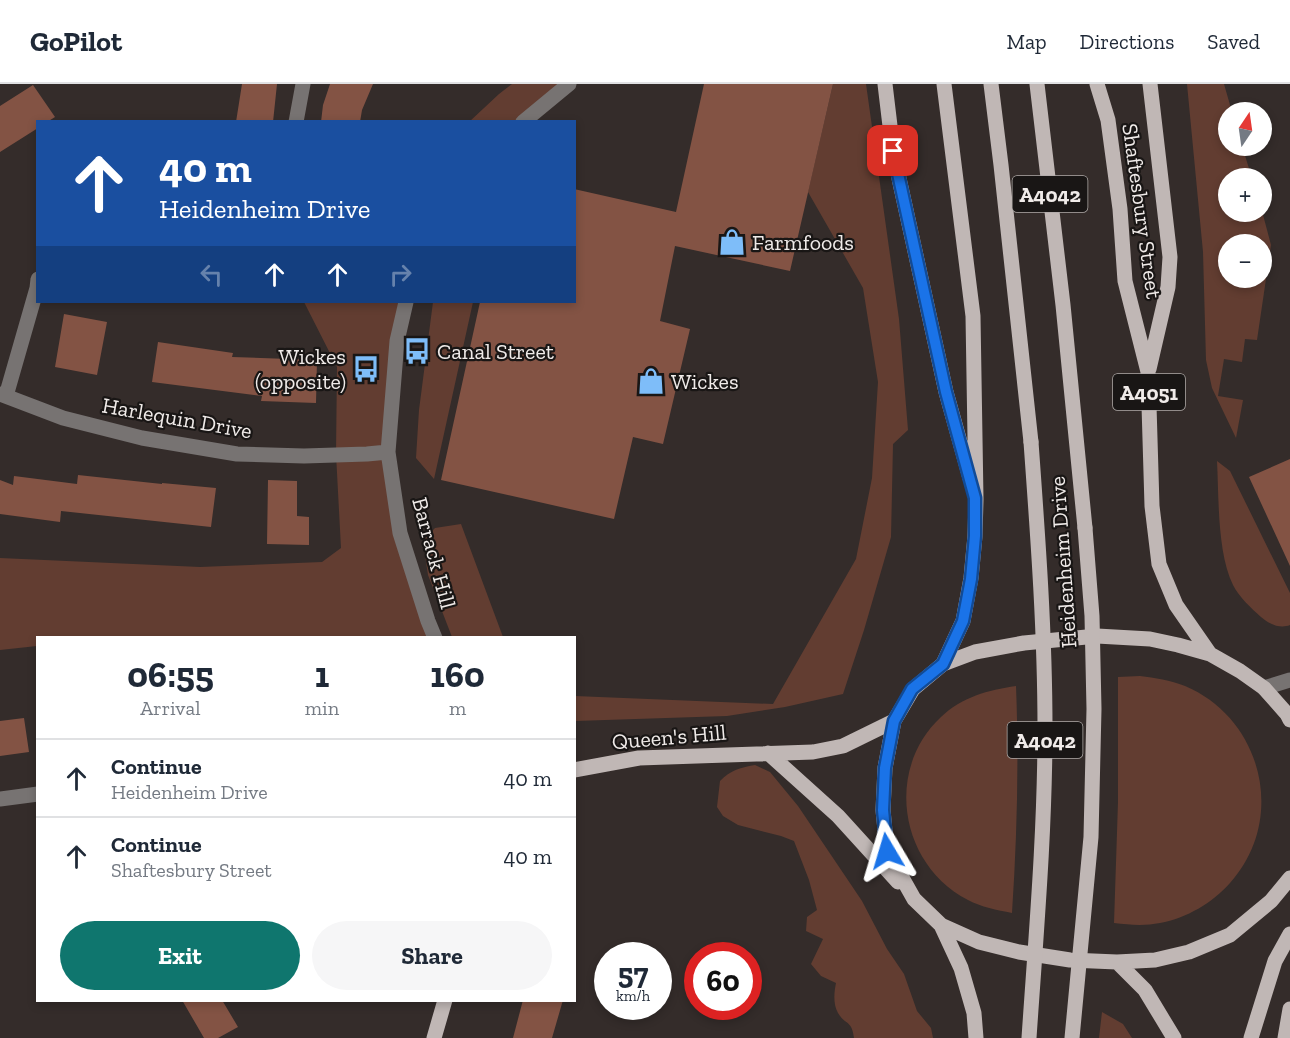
<!DOCTYPE html>
<meta charset="utf-8">
<style>
body{margin:0;font-family:"Zilla Slab",serif;background:#f6f6f7;color:#1f2937;height:100vh;display:flex;flex-direction:column;font-size:22px;white-space:nowrap}
*{box-sizing:border-box;margin:0}
p{font-size:20px;color:#747a83}
.icon{flex:none;width:33px;height:33px;fill:none;stroke:currentColor;stroke-width:2;stroke-linecap:round;stroke-linejoin:round}
.map{position:relative;flex:1;overflow:hidden}
.panel{position:absolute;left:36px;top:552px;width:540px;height:366px;display:flex;flex-direction:column;background:#fff;border-radius:0px;box-shadow:0 3px 9px #0003}
.panel>*{flex:none}
.hud{position:absolute;left:36px;top:36px;width:540px;height:183px;border-radius:0px;box-shadow:0 3px 9px #0003;background:#1a4fa0;color:#fff;overflow:hidden}
.needle{width:39px;rotate:13deg}
.buttons{position:absolute;left:1218px;top:18px;display:grid;gap:12px}
.buttons a{display:grid;place-items:center;width:54px;height:54px;border-radius:50%;background:#fff;box-shadow:0 3px 9px #0003;font-size:30px}
.speed{position:absolute;left:594px;top:858px;display:flex;gap:12px;font-size:30px;font-weight:700;text-align:center}
.speed>*{display:grid;place-content:center;width:78px;height:78px;border-radius:50%;background:#fff;box-shadow:0 3px 9px #0003;line-height:1}
.speed small{font-size:15px;font-weight:400}
.speed .limit{border:9px solid #d22;background:#fff;color:#111}
.pin{position:absolute;display:grid;place-items:center;width:51px;height:51px;color:#fff;margin:-26px;border-radius:12px;box-shadow:0 3px 9px #0006}
.me{position:absolute;width:66px;margin:-33px;rotate:353deg;stroke-linejoin:round;filter:drop-shadow(0 0 4px #0008)}
.turn{display:flex;align-items:center;gap:21px;height:126px;padding:0 24px;font-size:27px}
.turn .icon{width:78px;height:78px;stroke-width:2.5}
.turn b{display:block;font-size:42px;line-height:51px}
.lanes{display:flex;align-items:center;height:57px;padding:0 24px;background:#0003;justify-content:center;gap:30px;direction:ltr}
.lanes .off{opacity:.35}
.eta{display:flex;justify-content:space-evenly;align-items:center;height:102px;text-align:center}
.eta b{font-size:36px;font-weight:700;line-height:42px}
.button{display:flex;gap:12px;margin-top:auto;padding:12px 24px}
.button a{flex:1;height:69px;border-radius:36px;background:#0f766e;color:#fff;font-size:24px;font-weight:700;line-height:69px;text-align:center}
.button a+a{background:#f6f6f7;color:#1f2937}
ul{padding:0;list-style:none}
li{display:flex;align-items:center;gap:18px;height:78px;padding:0 24px;border-top:2px solid #e0e1e3}
li div{flex:1}
li b{display:block;font-size:22px}
li em{font-style:normal}
header{display:flex;align-items:center;gap:36px;box-sizing:border-box;height:84px;padding:0 30px;background:#fff;border-bottom:2px solid #e0e1e3}
header strong{font-size:28px}
nav{display:flex;gap:33px;margin-inline-start:auto;font-size:21px}
.map>svg:first-child{display:block}
.green{fill:#623d31;fill-rule:evenodd}
.building{fill:#835344}
.lines{fill:none;stroke-linecap:round;stroke-linejoin:round}
.minor{stroke:#777372;stroke-width:15}
.major{stroke:#c0b7b5;stroke-width:15}
.major-bridge{stroke:#c0b7b5;stroke-width:15}
.route-casing{stroke:#114b97;stroke-width:15}
.route{stroke:#1a73e8;stroke-width:10}
.labels{text-anchor:middle;dominant-baseline:central;stroke-width:4.5;stroke-linejoin:round;paint-order:stroke}
.shield{fill:#191615;stroke:#b0aba9;stroke-width:1.5}
.shield-label{font-size:21px;font-weight:bold;fill:#f0ebe9}
.street-label{font-size:22px;fill:#f0ebe9;stroke:#191615}
.poi-label{font-size:22px;fill:#f0ebe9;stroke:#191615;text-anchor:start}
</style>
<header>
<strong>GoPilot</strong>
<nav><a>Map</a><a>Directions</a><a>Saved</a></nav>
</header>
<div class="map">
<svg width="1290" height="954" viewBox="0 0 1290 954">
<rect width="100%" height="100%" fill="#342c2a"/>
<path class="green" d="M512,0h57l-46,37 -54,1 30,-28z
M833,0h33l33,235 9,111 -15,14 -2,93 -27,93 -21,64 -58,13 -58,9 -152,5v-25l198,8 83,-145 16,-81 6,-96 -15,-94 -55,-96z
M1187,0h37l8,28h-4v34h14l10,32h-24v34l34,-1 9,34 -14,95 -12,-1 -3,23 -18,-3 -6,37 25,4 -7,38 -24,-50 -6,-28 -3,-108zM1228,160h34v34h-34z
M304,218h102l-18,150 12,81 35,104 -397,1 -1,8 -37,4v-92l200,9 122,-5 19,-14 -5,-94 1,-87z
M433,218h40l-39,177 -18,-21 3,-48z
M1217,377l13,10 60,122v32c-10,4 -21,-1 -29,-8 -10,-9 -22,-20 -28,-32 -16,-33 -14,-87 -16,-124z
M461,440l42,113h-51l-24,-62 -5,-34 12,-13z
M1140,592c15,2 30,4 45,10 78,33 102,134 45,197 -18,20 -43,35 -70,40 -15,3 -30,2 -46,0l4,-121v-125z
M1016,602c3,76 1,151 -4,227 -15,-3 -31,-6 -44,-13 -68,-35 -84,-130 -27,-183 21,-20 47,-27 75,-31z
M755,681l15,7 28,34 64,95 25,48 17,25 13,37 14,17 2,10h-79c-2,-18 -9,-13 -16,-25 -5,-9 -4,-20 -2,-30l-15,-7 -10,-12 12,-25 -17,-8 1,-14 10,-7 -8,-30 -15,-39 -13,-5 -43,-11 -15,-9 -6,-9 3,-26c11,-11 19,-13 35,-16z
M1102,928l21,12 9,14h-33z"/>
<path class="building" d="M242,0h35l-4,38h-37z
M330,0h43l-11,26 -2,12h-39l2,-17z
M704,0h129l-43,187 -115,-25 -15,75 30,8 -27,115 -30,-7 -19,82 -173,-39 39,-178h94v-113l102,23z
M33,1l22,32 -8,5h-9v6l-38,24v-46z
M64,230l43,8 -10,53 -42,-8z
M158,258l75,11 -1,4 85,3 -1,43 -55,-2 1,-5 -110,-14z
M1290,375v107l-41,-89z
M78,391l84,9v-1l54,5 -5,39 -150,-16 -1,11 -60,-8v-34l13,5 1,-9 63,8z
M268,396l29,1v35l12,1v28l-42,-1z
M24,634l5,34 -29,4v-35z
M182,916h40l16,27 -20,11h-14z
M523,916h40l-11,38h-39z"/>
<g class="lines">
<path class="minor" d="M296,38l7,-38
M523,38l46,-38
M406,218l-9,39 -9,111 12,81 28,88 7,17
M0,310l63,24 79,20 95,16 67,2 63,-2 21,-2
M6,312l31,-108 1,-9
M1264,604l26,-8
M0,715l38,-5"/>
<path class="major" d="M885,0l8,67 53,241 24,86
M991,0l10,81 30,277
M1037,0l26,221 22,223
M1097,0l11,36 12,89 5,72 23,91 4,134 7,58 17,41 34,49
M1149,285l19,-82 2,-30 -20,-173
M943,580l20,-43 8,-43 4,-42 1,-37 -3,-183 -29,-232
M1290,636l-3,-6 -23,-26 -24,-17 -30,-17 -32,-9 -28,-6 -53,-3 -73,7 -49,9 -32,12 -30,25 -19,32 -9,47 -2,42 4,41 27,48 27,26 38,17 40,10 51,8 47,2 38,-2 34,-8 41,-17 41,-34 19,-23
M768,669l70,63 60,66
M574,686l65,-12 174,-6 30,-6 51,-25
M941,841l20,43 13,45 2,25
M1117,878l28,28 29,48
M434,954l11,-38
M1251,954l24,-77 15,-27
M1285,954l5,-29"/>
<path class="major-bridge" d="M1029,954c7,-103 16,-206 16,-309 0,-96 -7,-191 -14,-287
M1072,954l19,-201 3,-128 -2,-93 -7,-88"/>
</g>
<g class="lines">
<defs>
<path id="route" d="M887,767l-4,-41 2,-42 9,-47 18,-32 31,-25 20,-43 8,-42 4,-43v-38l-29,-106 -53,-241"/>
</defs>
<use href="#route" class="route-casing"/>
<use href="#route" class="route"/>
</g>
<defs>
<symbol id="shop-bare" viewBox="-9 -9 18 18"><path d="M-5-2.5h2.3a2.7 3.5 0 0 1 5.4 0H5L5.5 6h-11ZM-1.5-2.5h3a1.5 2.3 0 0 0-3 0Z" fill="#7ebdf9" stroke="#191615" stroke-width="2.5" paint-order="stroke"/></symbol>
<symbol id="bus-bare" viewBox="-9 -9 18 18"><path d="M-5-6H5V4H4V6H2V4H-2V6H-4V4H-5ZM-3.5-4V0h7V-4ZM-3.5 1.2v1.5H-2V1.2ZM2 1.2v1.5H3.5V1.2Z" fill="#7ebdf9" stroke="#191615" stroke-width="2.5" paint-order="stroke"/></symbol>
</defs>
<g fill-rule="evenodd">
<use href="#shop-bare" x="713" y="139" width="38" height="38"/>
<use href="#bus-bare" x="398" y="248" width="38" height="38"/>
<use href="#bus-bare" x="347" y="266" width="38" height="38"/>
<use href="#shop-bare" x="632" y="278" width="38" height="38"/>
</g>
<g class="labels">
<g class="shield">
<rect x="1012.5" y="92" width="75" height="36" rx="4.5"/>
<rect x="1113" y="290" width="72" height="36" rx="4.5"/>
<rect x="1007.5" y="638" width="75" height="36" rx="4.5"/>
</g>
<g class="shield-label">
<text x="1050" y="110">A4042</text>
<text x="1149" y="308">A4051</text>
<text x="1045" y="656">A4042</text>
</g>
<g class="street-label">
<text transform="translate(1142 127) rotate(82)">Shaftesbury Street</text>
<text transform="translate(177 334) rotate(10)">Harlequin Drive</text>
<text transform="translate(434 469) rotate(75)">Barrack Hill</text>
<text transform="translate(1063 478) rotate(-94)">Heidenheim Drive</text>
<text transform="translate(669 653) rotate(-5)">Queen's Hill</text>
</g>
<g class="poi-label">
<text x="752" y="158">Farmfoods</text>
<text x="437" y="267">Canal Street</text>
<text x="346" y="272" text-anchor="end">Wickes<tspan x="346" dy="25">(opposite)</tspan></text>
<text x="671" y="297">Wickes</text>
</g>
</g>
</svg>
<div class="buttons">
<a><svg class="needle" viewBox="-14 -14 28 28"><path d="M0-13l5 13h-10z" fill="#e53935"/><path d="M0 13l5-13h-10z" fill="#747a83"/></svg></a>
<a>+</a>
<a>−</a>
</div>
<div class="speed"><div>57<small>km/h</small></div><div class="limit">60</div></div>
<div class="pin" style="left:893px;top:67px;background:#d93025"><svg class="icon" aria-label="arrive" viewBox="0 0 24 24"><path d="M6 21V4h12l-3 4 3 4H6"/></svg></div>
<svg class="me" style="left:887px;top:767px" viewBox="-20 -20 40 40"><path d="M0-17L14 15 0 8-14 15z" fill="#1a73e8" stroke="#fff" stroke-width="4"/></svg>
<div class="hud">
<div class="turn"><svg class="icon" aria-label="ahead" viewBox="0 0 24 24"><path d="M12 20V5M6 11l6-6 6 6"/></svg><div><b>40 m</b>Heidenheim Drive</div></div>
<div class="lanes"><svg class="icon off" aria-label="left" viewBox="0 0 24 24"><path d="M17 20v-9H6M10 6l-5 5 5 5"/></svg><svg class="icon" aria-label="ahead" viewBox="0 0 24 24"><path d="M12 20V5M6 11l6-6 6 6"/></svg><svg class="icon" aria-label="ahead" viewBox="0 0 24 24"><path d="M12 20V5M6 11l6-6 6 6"/></svg><svg class="icon off" aria-label="right" viewBox="0 0 24 24"><path d="M7 20v-9h11M14 6l5 5-5 5"/></svg></div>
</div>
<section class="panel">
<div class="eta">
<div><b>06:55</b><p>Arrival</p></div>
<div><b>1</b><p>min</p></div>
<div><b>160</b><p>m</p></div>
</div>
<ul>
<li><svg class="icon" aria-label="ahead" viewBox="0 0 24 24"><path d="M12 20V5M6 11l6-6 6 6"/></svg><div><b>Continue</b><p>Heidenheim Drive</p></div><em>40 m</em></li>
<li><svg class="icon" aria-label="ahead" viewBox="0 0 24 24"><path d="M12 20V5M6 11l6-6 6 6"/></svg><div><b>Continue</b><p>Shaftesbury Street</p></div><em>40 m</em></li>
</ul>
<div class="button"><a>Exit</a><a>Share</a></div>
</section>
</div>
